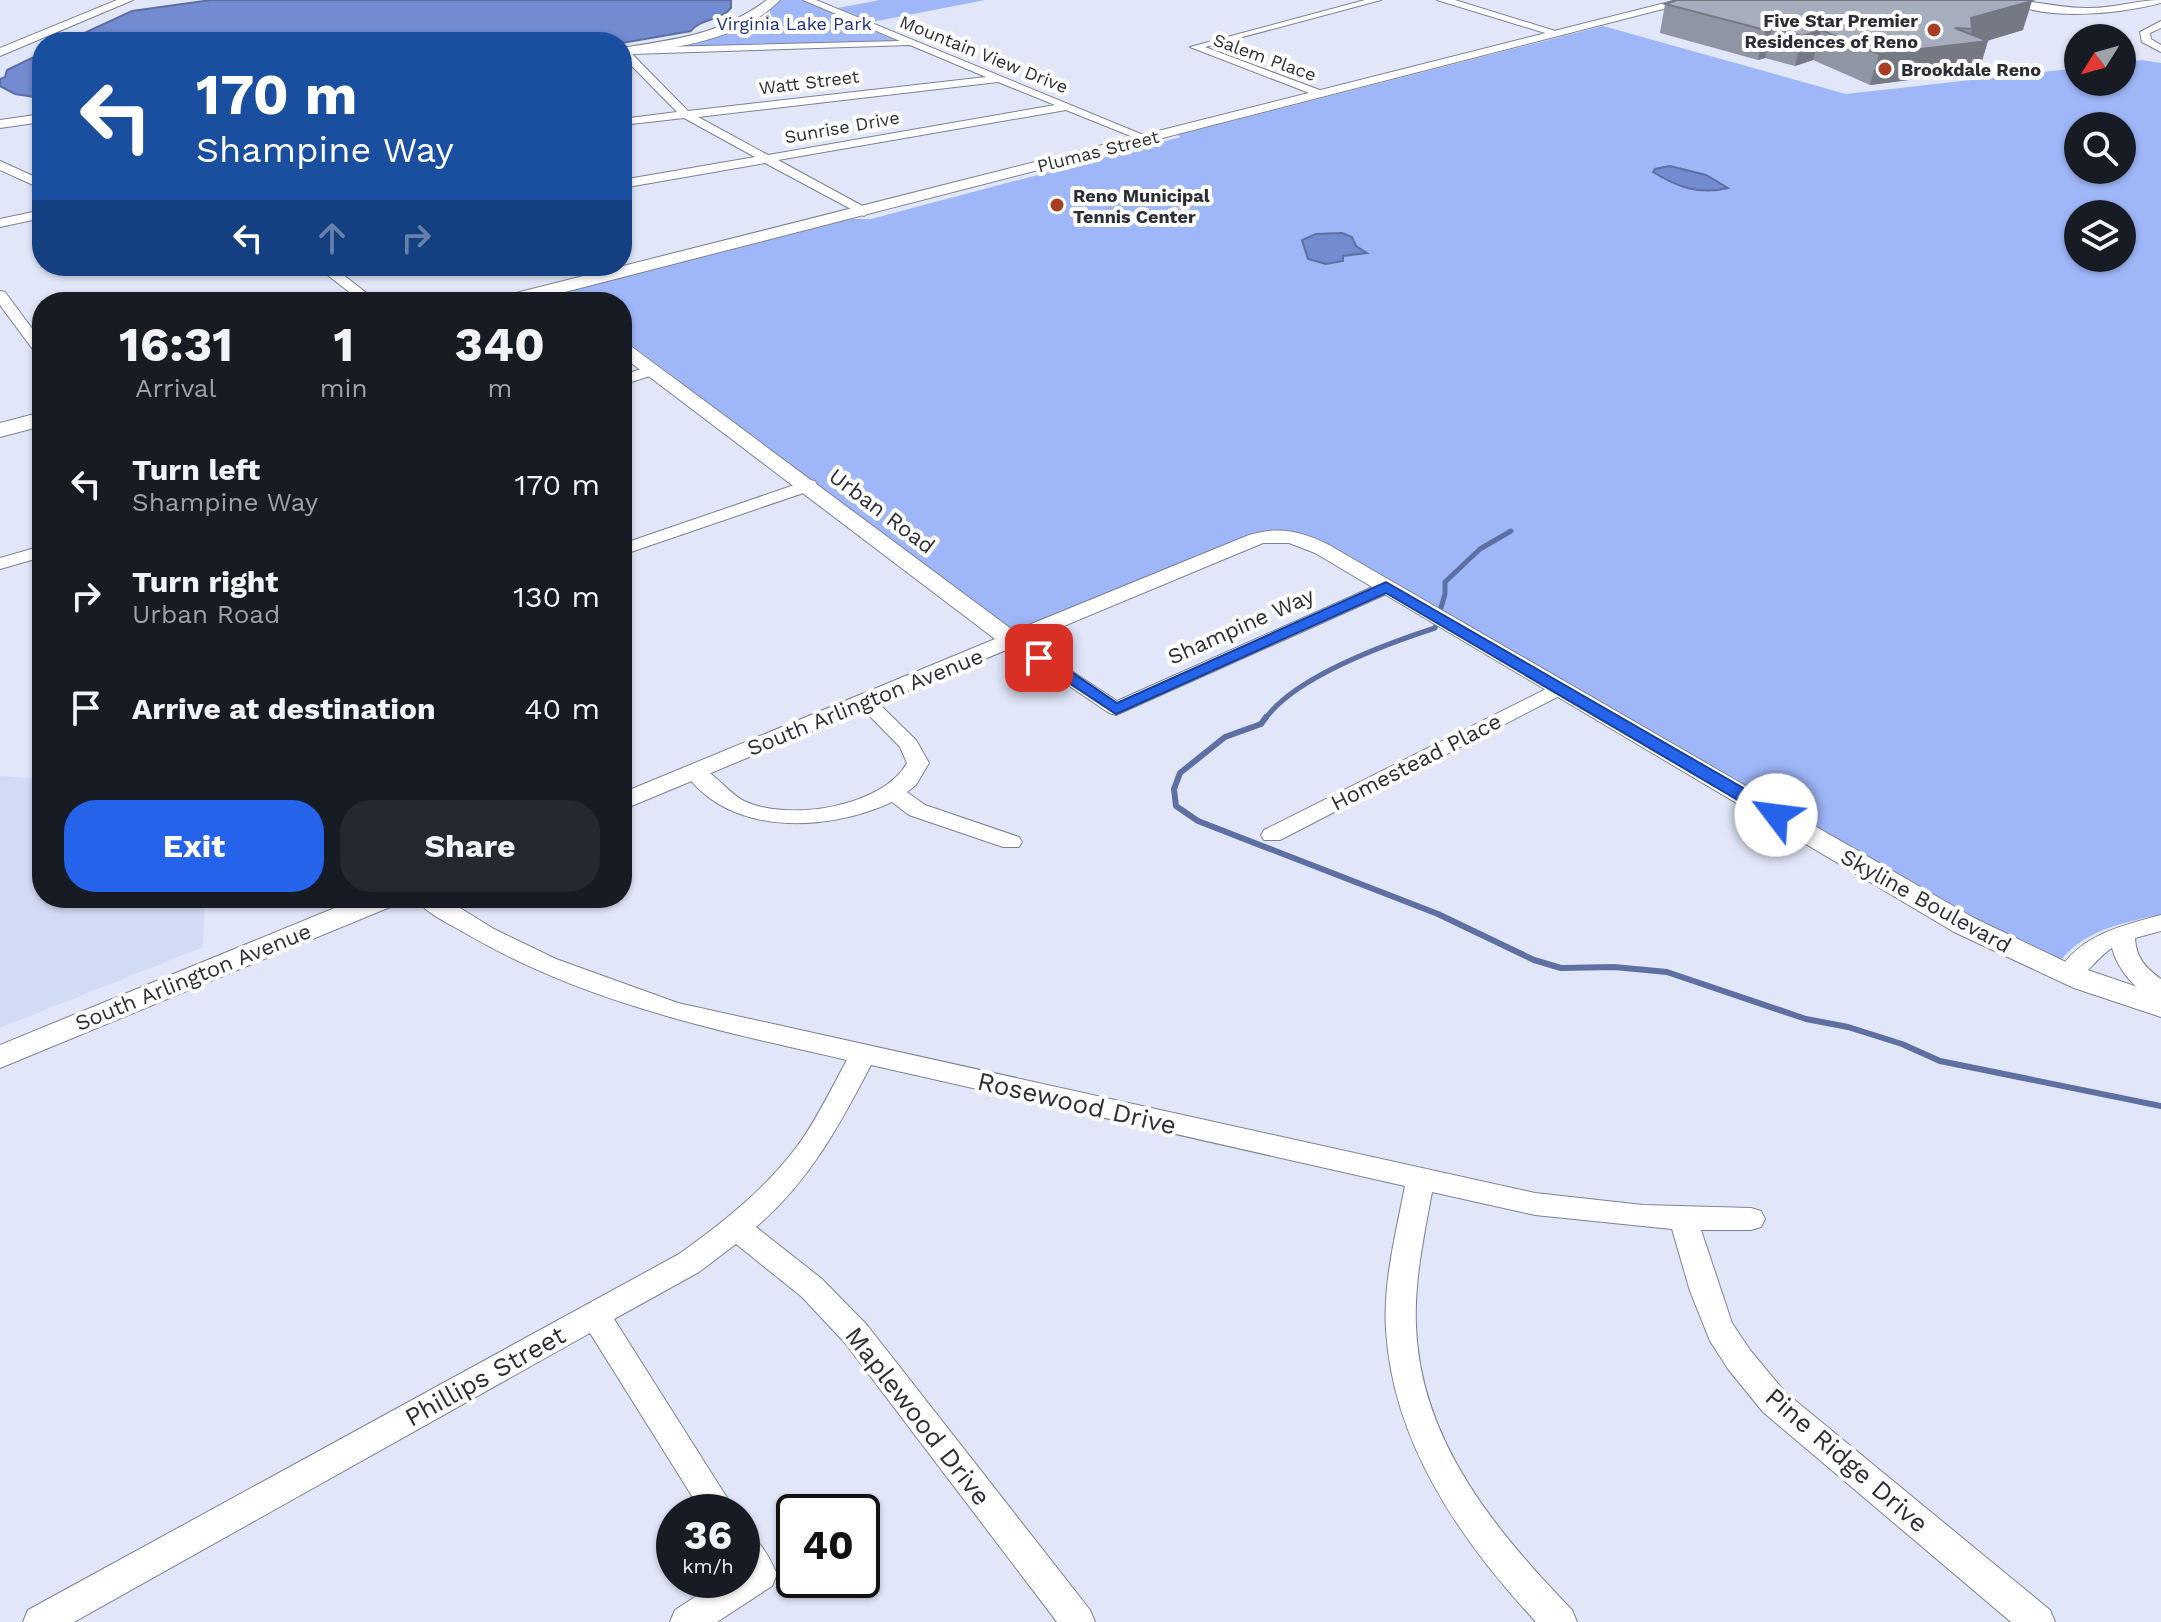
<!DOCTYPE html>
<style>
body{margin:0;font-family:"Work Sans",sans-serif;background:#242831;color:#f1f3f6;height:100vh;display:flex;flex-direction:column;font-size:30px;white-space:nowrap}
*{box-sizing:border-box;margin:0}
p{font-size:26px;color:#9ea1a6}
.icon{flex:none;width:44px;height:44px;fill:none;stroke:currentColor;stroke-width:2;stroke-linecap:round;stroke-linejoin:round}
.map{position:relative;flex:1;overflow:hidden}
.sheet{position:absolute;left:32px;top:292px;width:600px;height:616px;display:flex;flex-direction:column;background:#171b24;border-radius:32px;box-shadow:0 2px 6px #0004}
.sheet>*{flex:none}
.guide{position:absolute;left:32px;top:32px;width:600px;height:244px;border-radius:32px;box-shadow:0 2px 6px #0004;background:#1a4fa0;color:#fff;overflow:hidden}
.needle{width:52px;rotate:233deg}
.buttons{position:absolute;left:2064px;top:24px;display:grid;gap:16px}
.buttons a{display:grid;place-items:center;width:72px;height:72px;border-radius:50%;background:#171b24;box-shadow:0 2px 6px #0004;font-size:40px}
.speed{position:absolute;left:656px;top:1494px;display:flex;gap:16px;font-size:40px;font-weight:700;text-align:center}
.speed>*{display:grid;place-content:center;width:104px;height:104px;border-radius:50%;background:#171b24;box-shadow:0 2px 6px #0004;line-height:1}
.speed small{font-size:20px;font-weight:400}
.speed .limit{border:4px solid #111;border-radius:12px;background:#fff;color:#111}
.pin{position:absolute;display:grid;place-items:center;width:68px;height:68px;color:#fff;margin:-34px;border-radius:16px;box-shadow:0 4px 12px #0006}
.me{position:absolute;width:88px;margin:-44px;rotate:300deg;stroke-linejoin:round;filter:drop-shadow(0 0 6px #0008)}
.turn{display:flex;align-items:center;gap:28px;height:168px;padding:0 32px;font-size:36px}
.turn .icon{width:104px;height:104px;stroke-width:2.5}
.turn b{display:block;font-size:56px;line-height:68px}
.lanes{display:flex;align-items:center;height:76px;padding:0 32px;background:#0003;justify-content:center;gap:40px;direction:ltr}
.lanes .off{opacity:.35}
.eta{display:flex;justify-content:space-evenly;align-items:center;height:136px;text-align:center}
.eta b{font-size:48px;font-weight:700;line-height:56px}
.action{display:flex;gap:16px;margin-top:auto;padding:16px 32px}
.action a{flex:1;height:92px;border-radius:32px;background:#2563eb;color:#fff;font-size:32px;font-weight:700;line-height:92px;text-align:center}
.action a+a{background:#242831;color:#f1f3f6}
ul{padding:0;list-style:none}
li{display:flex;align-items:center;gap:24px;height:112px;padding:0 32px}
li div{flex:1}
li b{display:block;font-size:30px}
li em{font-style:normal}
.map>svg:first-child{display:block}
.built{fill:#d2dbf4}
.green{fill:#9fb6f9;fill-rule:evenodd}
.water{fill:#738bd1;stroke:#5e6fa2;stroke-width:2}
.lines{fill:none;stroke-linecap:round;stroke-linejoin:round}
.stream-far1{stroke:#5e6fa2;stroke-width:5}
.stream{stroke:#5e6fa2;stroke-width:6}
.minor-casing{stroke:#7c8292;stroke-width:2}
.tertiary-casing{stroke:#7c8292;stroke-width:2}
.secondary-casing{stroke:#7c8292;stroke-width:2}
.minor{fill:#fff;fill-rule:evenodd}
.tertiary{fill:#fff;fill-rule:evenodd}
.secondary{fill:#fff;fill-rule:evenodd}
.wall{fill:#8f95a3}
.shaded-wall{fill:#747984}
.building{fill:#a6adbd;stroke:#747984;stroke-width:2}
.route{fill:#2563eb;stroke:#184099;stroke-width:2}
.poi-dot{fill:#a73e24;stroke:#fff;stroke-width:3}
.labels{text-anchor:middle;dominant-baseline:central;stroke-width:8;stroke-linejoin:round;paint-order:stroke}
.far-poi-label{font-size:18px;font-weight:bold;fill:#2c2e35;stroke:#fff;text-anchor:start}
.far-park-label{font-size:18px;fill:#1f3082;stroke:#fff}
.far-street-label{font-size:18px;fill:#2c2e35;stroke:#fff}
.street-label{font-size:22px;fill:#2c2e35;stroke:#fff}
.near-street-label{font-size:26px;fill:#2c2e35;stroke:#fff}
</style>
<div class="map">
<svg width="2161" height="1622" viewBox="0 0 2161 1622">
<rect width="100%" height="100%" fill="#e1e7f9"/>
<path class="built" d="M0,776l42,3v119h163l-2,49 -203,81z"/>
<path class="green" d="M780,0h21l98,42 -245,7c42,-6 81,-11 116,-36v-5z
M880,0h105l-113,22 -34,-14z
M1603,26l243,68 232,-26v14h44v-19l20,-3 19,3v851c-37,9 -75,15 -100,46l-60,-26 -719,-403 -25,1 -243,100 -392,-294v-36h-48l-12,-9 289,-74h20l310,-82 -4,-2zM2078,126h44v44h-44zM2078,214h44v44h-44z"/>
<path class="water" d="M211,0h520v8c-11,13 -30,10 -40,23l-69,12 -557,-1 67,-31z
M42,53v45l-27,-4 -15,-8v-7l5,-2 2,-7z
M1670,166l36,9 22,13c-29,7 -51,-1 -75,-16l2,-3z
M1342,233l10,4 4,9 11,7 -24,3v5l-17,3 -18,-5 -6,-19 14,-6z"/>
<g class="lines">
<path class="stream-far1" d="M1265,719c30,-42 121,-75 170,-91l10,-34v-12l35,-33 31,-18"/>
<path class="stream" d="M1266,717l-5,7 -36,13 -45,36 -6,16 2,17 22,15 240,93 96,46 27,8 53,-1 53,5 139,47 42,8 54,17 38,17 221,45"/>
<defs>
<path id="minor" d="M803,0h13l337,139 -10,2 -77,-31 -288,50 90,49 2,3 -6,4 -99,-53 -143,25v-8l133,-23 -71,-39 -62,7v-6l55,-7 -55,-56v-8l278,-7zM910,45l76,32 -298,34 -56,-57zM998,82l57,23 -287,50 -70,-38z
M1365,0h16l-176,47 120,45v4h-8l-127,-49z
M2005,0c28,0 54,8 81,8 26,1 50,-8 75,-8v3c-42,11 -117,19 -156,-3z
M2161,21v7l-11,5 1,6 10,6v7l-19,-10 -2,-10z
M0,161l42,19v9l-42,-19z
M42,210v8l-42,9v-8z
M316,266h16l46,36h-16z
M0,291l5,1 37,50v14l-5,-1 -37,-50z
M654,365l8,5 -3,3 -37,12v-10z
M809,480l6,1 2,4 -2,4 -193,66v-11z
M42,546v11l-42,12v-11z
M1386,581l9,6 -2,4 -277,124 -7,-2 -106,-72 10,-6 7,2 97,64z
M1560,682l7,2 3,4 -3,4 -287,148h-16l-3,-5 3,-5z
M866,696l7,2 43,42 13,23 -13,22 -9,7 18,13 94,32 3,5 -3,5h-16l-94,-32 -17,-13c-65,30 -162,35 -208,-30l11,-7c18,5 32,27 49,36 44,21 139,6 163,-38l-7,-16 -44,-45z
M415,898h29l50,31 62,30 122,44 857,190 108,12 108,3 10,3 4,8 -4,8 -10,3h-50l31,93 18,27 35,42 265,218 5,12h-44l-248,-210 -35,-43 -18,-28 -20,-50 -18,-62 -137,-14 -103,-23c-8,44 -18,89 -16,134 4,115 80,205 156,284l5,12h-41c-75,-81 -143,-178 -150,-292 -3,-48 10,-97 19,-144l-534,-121c-32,61 -62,117 -115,162l66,52 45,46 223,285 5,12h-38l-212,-279 -43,-46 -66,-53 -37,28 -85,47 122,193h-34l-112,-179 -516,289h-51l5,-12 651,-356c45,-32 89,-67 122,-113 18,-26 31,-54 46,-81 -132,-30 -263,-57 -382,-127 -15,-9 -40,-20 -50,-35z
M2161,915v16l-26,7c1,20 11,30 26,41v22c-23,-7 -43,-30 -49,-53 -18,11 -31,39 -53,33l-3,-6c23,-40 64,-49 105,-60z
M742,1531c18,7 27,26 35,43l-5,12 -55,36h-47l5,-12 46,-30h21z"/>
<path id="tertiary" d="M117,0h16l-133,56v-8z
M767,0h13c-42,42 -102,46 -158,56v-8c58,-10 95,-12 145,-48z
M1437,0h18l110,34 -10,2z
M42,114v8l-42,6v-8z
M540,288l21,14h-19l-10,-9z
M622,343l6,1 386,287 235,-96c29,-9 53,-4 80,10l645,373 96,46 91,31v22l-87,-29 -120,-56 -639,-379 -26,-10h-26l-641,267v-17l373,-154 -373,-283z
M359,898h40l-4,7 -395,163v-23z"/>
<path id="secondary" d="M1677,0h21l-1172,302h-33l3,-4z
M42,412v14l-42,11v-14z"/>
</defs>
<use href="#minor" class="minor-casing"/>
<use href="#tertiary" class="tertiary-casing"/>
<use href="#secondary" class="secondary-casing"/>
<use href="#minor" class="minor"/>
<use href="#tertiary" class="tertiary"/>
<use href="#secondary" class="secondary"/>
</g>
<path class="wall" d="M1665,4l358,26 -35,10 -9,31 -109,14 -57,-25 -18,6 -30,-8 -7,2 -98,-27z"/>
<path class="shaded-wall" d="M2032,1l-9,29 -36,11h1l-9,30 -109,14 9,-31 89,-11 4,-14 -1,-11z
M1772,28l-7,30 -7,2 7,-30z
M1821,30l-8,30 -18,6 7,-30z"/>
<path class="building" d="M1677,0h351l4,1 -61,17 1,11 -17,-1 33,13 -109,13 -58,-24 -19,6 -30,-8 -7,2 -100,-26z"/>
<path class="route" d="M1386,582l397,229 2,4 -2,4h-13l-384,-226 -270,121 -85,-56 2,-4h12l72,49z"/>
<g class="poi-dot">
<circle cx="1934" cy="30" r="8"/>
<circle cx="1885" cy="69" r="8"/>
<circle cx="1057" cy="205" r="8"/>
</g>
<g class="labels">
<g class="far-poi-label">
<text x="1918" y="20" text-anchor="end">Five Star Premier<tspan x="1918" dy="21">Residences of Reno</tspan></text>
<text x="1901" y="69">Brookdale Reno</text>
<text x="1073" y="195">Reno Municipal<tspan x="1073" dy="21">Tennis Center</tspan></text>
</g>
<g class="far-park-label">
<text x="794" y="23">Virginia Lake Park</text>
</g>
<g class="far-street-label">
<text transform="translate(984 54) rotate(22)">Mountain View Drive</text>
<text transform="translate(1265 57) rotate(20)">Salem Place</text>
<text transform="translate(809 82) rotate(-7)">Watt Street</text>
<text transform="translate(842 127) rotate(-10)">Sunrise Drive</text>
<text transform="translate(1098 151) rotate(-14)">Plumas Street</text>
</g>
<g class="street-label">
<text transform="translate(882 511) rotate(37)">Urban Road</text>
<text transform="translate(1241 626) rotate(-24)">Shampine Way</text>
<text transform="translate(865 702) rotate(-22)">South Arlington Avenue</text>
<text transform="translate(1416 762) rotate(-27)">Homestead Place</text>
<text transform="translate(1926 901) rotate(29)">Skyline Boulevard</text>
<text transform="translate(193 977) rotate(-22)">South Arlington Avenue</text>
</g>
<g class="near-street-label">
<text transform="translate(1077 1103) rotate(13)">Rosewood Drive</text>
<text transform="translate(485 1376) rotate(-29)">Phillips Street</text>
<text transform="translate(918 1416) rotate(52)">Maplewood Drive</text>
<text transform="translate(1847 1460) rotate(41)">Pine Ridge Drive</text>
</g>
</g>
</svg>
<div class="buttons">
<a><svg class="needle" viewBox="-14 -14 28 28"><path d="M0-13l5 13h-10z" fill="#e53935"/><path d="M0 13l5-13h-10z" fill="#9ea1a6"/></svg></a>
<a><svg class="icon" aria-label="search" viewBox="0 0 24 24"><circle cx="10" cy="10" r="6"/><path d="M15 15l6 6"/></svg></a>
<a><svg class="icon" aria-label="layers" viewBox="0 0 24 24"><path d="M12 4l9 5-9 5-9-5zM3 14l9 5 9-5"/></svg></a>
</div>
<div class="speed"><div>36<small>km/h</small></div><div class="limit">40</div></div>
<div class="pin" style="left:1039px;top:658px;background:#d93025"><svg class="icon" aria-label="arrive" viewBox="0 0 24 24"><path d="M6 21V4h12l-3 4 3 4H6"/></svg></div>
<svg class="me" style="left:1776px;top:815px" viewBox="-20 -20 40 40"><circle r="19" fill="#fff"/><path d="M0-13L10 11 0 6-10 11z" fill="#2563eb"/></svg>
<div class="guide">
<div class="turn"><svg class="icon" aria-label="left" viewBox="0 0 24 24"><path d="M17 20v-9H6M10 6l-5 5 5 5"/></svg><div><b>170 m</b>Shampine Way</div></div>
<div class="lanes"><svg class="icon" aria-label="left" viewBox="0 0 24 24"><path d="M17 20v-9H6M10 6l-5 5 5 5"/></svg><svg class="icon off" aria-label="ahead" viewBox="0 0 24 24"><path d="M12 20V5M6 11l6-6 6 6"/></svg><svg class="icon off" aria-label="right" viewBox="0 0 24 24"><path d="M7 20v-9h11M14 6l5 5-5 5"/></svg></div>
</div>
<section class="sheet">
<div class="eta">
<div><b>16:31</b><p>Arrival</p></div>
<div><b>1</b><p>min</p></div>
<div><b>340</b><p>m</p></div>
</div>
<ul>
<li><svg class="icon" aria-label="left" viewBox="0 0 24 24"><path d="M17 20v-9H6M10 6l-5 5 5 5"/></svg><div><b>Turn left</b><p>Shampine Way</p></div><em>170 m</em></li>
<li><svg class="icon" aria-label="right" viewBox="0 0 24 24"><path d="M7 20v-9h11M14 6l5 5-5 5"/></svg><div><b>Turn right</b><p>Urban Road</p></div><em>130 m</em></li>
<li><svg class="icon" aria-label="arrive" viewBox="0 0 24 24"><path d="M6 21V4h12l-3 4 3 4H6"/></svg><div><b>Arrive at destination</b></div><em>40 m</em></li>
</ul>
<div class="action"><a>Exit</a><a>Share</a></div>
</section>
</div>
